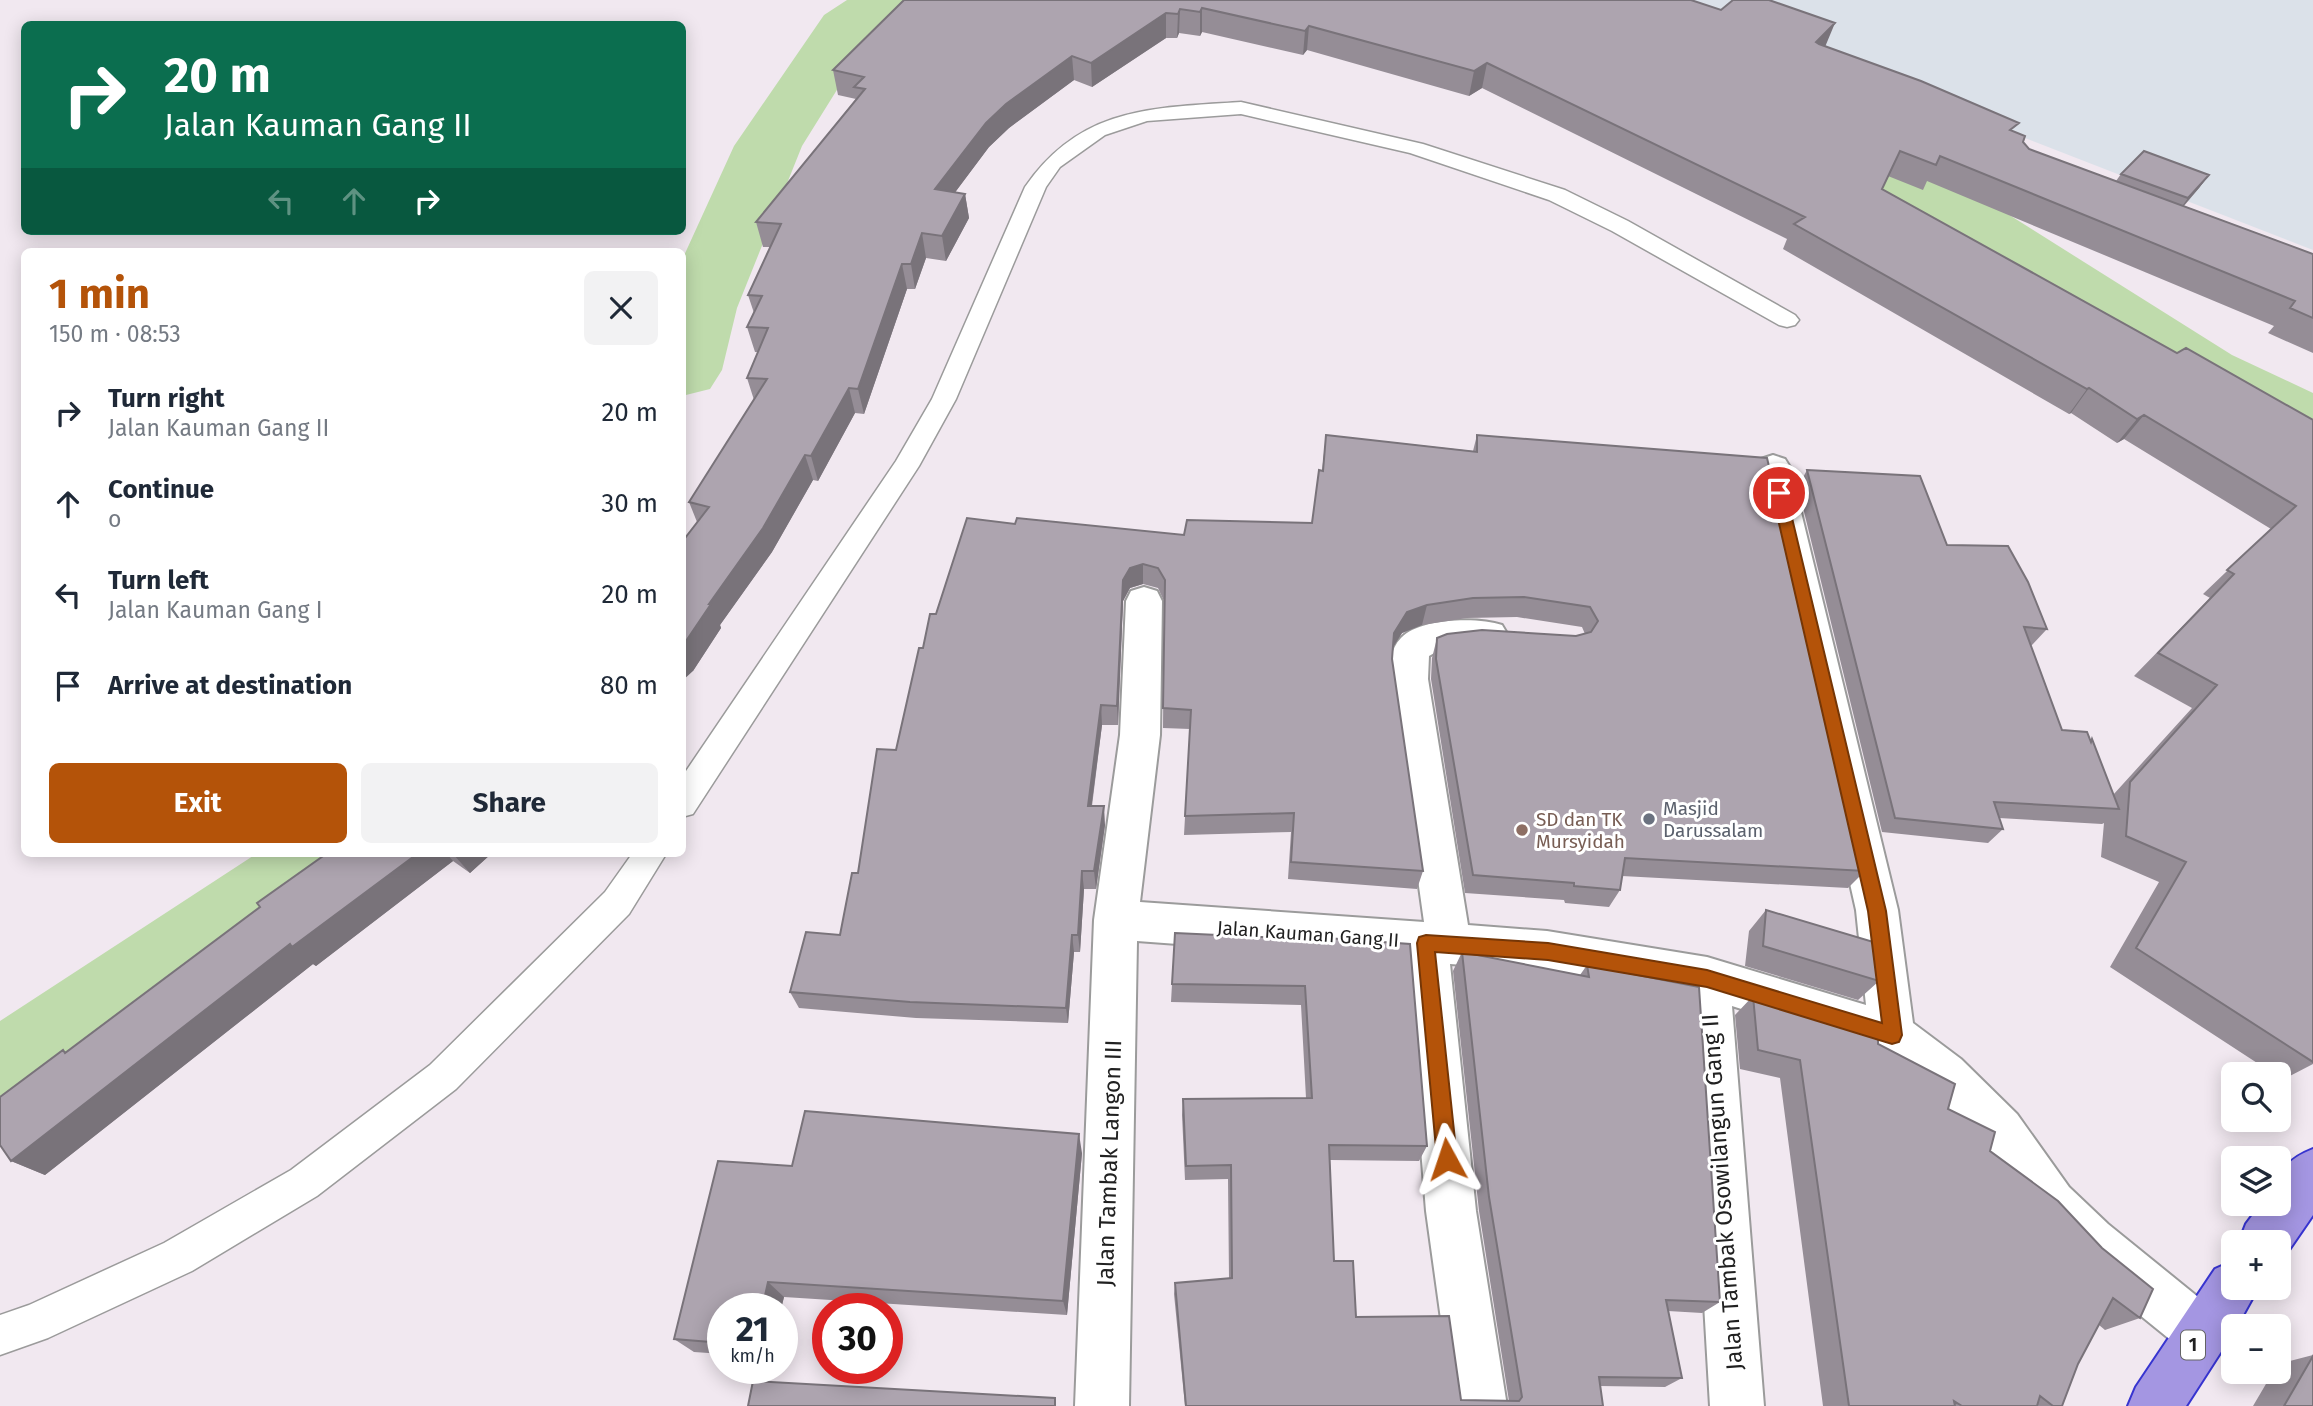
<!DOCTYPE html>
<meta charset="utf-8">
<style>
body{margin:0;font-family:"Fira Sans",sans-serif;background:#f2f2f3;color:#1f2937;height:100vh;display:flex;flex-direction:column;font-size:26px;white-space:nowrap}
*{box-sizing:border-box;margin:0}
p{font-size:23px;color:#747a83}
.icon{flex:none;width:38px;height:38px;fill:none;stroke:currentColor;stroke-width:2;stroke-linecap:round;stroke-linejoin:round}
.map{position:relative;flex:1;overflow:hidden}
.sheet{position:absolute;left:21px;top:248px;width:665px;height:609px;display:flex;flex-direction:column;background:#fff;border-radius:10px;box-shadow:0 4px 18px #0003}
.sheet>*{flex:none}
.guide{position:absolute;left:21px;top:21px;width:665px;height:214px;border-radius:10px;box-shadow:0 4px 18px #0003;background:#0b6e4f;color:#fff;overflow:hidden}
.fabs{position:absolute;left:2221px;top:1062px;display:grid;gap:14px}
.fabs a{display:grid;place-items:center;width:70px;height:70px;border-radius:10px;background:#fff;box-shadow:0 4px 18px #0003;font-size:35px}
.speed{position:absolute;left:707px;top:1293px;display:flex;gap:14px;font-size:35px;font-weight:700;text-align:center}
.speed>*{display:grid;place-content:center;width:91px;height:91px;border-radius:50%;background:#fff;box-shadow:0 4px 18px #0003;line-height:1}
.speed small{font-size:18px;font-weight:400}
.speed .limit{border:10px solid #d22;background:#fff;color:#111}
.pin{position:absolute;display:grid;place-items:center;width:60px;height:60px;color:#fff;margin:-30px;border:4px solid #fff;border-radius:50%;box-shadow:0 2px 7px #0007}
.me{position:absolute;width:77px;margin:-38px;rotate:355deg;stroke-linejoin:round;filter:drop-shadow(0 0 5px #0008)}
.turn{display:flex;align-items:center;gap:24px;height:147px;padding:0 28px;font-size:32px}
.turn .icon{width:91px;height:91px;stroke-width:2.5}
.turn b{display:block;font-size:49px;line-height:60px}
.lanes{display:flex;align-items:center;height:66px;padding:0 28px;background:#0003;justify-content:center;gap:35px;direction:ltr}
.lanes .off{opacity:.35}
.round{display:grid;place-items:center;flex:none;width:74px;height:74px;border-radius:10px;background:#f2f2f3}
.head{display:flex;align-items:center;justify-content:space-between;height:119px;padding:0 28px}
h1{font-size:42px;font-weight:700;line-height:52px;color:#b45309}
.action{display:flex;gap:14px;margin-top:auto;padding:14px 28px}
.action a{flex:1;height:80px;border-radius:10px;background:#b45309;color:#fff;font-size:28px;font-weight:700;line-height:80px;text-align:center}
.action a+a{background:#f2f2f3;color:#1f2937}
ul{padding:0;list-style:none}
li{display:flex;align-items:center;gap:21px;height:91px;padding:0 28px}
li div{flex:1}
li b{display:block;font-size:26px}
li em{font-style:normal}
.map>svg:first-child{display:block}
.industrial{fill:#dbe1e9}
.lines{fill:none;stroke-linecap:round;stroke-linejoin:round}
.river{fill:#bfdbac;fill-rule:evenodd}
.lane-casing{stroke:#9b9b9b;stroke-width:3}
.street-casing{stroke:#9b9b9b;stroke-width:4}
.highway-casing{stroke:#3734d0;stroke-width:4}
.lane{fill:#fff;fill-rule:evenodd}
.street{fill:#fff;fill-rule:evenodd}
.highway{fill:#a496e2;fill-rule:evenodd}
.wall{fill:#958d96}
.shaded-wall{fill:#79737a}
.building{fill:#ada4af;stroke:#79737a;stroke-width:2}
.route{fill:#b45309;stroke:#753606;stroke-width:2}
.worship-dot{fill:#6b7280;stroke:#fff;stroke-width:2.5}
.education-dot{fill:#8d6e63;stroke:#fff;stroke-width:2.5}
.labels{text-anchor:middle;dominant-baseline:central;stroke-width:6;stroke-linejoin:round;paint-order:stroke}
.shield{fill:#fff;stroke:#646464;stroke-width:2}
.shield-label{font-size:18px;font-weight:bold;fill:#212121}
.worship-label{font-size:19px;fill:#5b616d;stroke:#fff;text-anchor:start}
.education-label{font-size:19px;fill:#785e54;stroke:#fff;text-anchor:start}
.street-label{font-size:19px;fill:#212121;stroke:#fff}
.near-street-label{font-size:23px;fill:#212121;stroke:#fff}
</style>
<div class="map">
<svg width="2313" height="1406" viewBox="0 0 2313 1406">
<rect width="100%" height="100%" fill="#f1e8f0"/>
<path class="industrial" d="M1644,0h669v250l-568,-221z"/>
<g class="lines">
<path class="river" d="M847,0h70l-9,13 -40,27 -66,106 -65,162 -15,62 -12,19 -28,7v-136l52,-114 90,-131z
M1765,96l23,6 183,89 261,164 81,38v62l-29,-8 -108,-54 -255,-172 -179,-91 -10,-14 10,-14z
M256,854h141l-15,33 -326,234 -56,20v-120z"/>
<defs>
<path id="lane" d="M1241,102l182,42 142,46 63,31 167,94 4,5 -4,5 -8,2 -8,-2 -167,-94 -63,-31 -139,-47 -169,-39 -94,7 -42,14 -45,32 -14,20 -90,212 -37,67 -226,348 -11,3v-40l214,-316 36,-62 93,-212c56,-81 128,-79 216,-85z
M632,854h34l-37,60 -173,175 -139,107 -125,75 -144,67 -48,17v-40l29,-10 135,-62 127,-73 139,-105 175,-173z"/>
<path id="street" d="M1773,455l12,4 5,8 108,443 15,113 48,36 56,55 52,73 39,37 111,90 8,18 -8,18 -18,8 -18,-8 -111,-90 -37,-39 -52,-73 -54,-57 -50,-38 -147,-47 32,400h-54l-24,-411 -139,-24 -97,-7 26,247 31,195h-54l-27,-195 -20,-250 -269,-20 -8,465h-54l19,-486 26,-185 6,-134 5,-10 13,-4 13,4 5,10 -2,134 -20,167 284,20 -34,-243c0,-15 0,-30 11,-41 19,-20 77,-21 101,-13l6,10 -6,10 -13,4 -53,3 -7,4 -1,23 40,246 79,6 160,26 159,48 -10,-95 -100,-443 5,-8z"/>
<path id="highway" d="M2313,1149v66l-31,45 -4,1v-19h-39l7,-18 15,-20h17c0,-31 5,-43 35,-55z
M2233,1261v27h25l-21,38h-4v7l-47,73h-58l8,-19 79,-118z"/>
</defs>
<use href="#lane" class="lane-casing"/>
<use href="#street" class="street-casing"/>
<use href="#highway" class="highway-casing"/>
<use href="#lane" class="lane"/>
<use href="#street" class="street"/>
<use href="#highway" class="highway"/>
</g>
<path class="wall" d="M904,0h787l134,47 188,85 16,17 87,32 5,-7 88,1 -10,13 -15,18 129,48v99l-45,-20 6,-7 -347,-145 -4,9 -35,-14 -6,13 295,164 136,67v644l-31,16 -4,-3v-3h-4l-164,-107 49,-85 -58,-25 3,-34 -2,1 -103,-6 4,11 -15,14 -106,-11 -84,-345 9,-17 140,75 100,84 -15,16h-2l32,85 51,65 79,-87 -58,-32 76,-78 -7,-4 68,-65 -147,-90 -7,4 -46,-30 -2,1 -286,-165 4,-10 -305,-151 -13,8 -162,-46 -4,5 -101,-23 -2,4 -21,-3 -2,5h-11l-74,49 -18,-7 -65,48 -20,19 -34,45 10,2 4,24 -23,43 -20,-3 -11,31h-8l-43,125 -9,-1 -37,68 -5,-1 -41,72 -52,73 1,3 -28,43 4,-149 -8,-20 65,-102 -7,-22 11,-26h-3l-8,-25 7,-14 -6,-18 22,-48h-7l-7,-25 100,-123 -18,-4 -5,-25z
M1326,435l147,16 4,-16 388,436 -17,17 -226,-12 -2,14 -11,17 -44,-4 -1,-3 -99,-7 -34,-214 1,-21 5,-20 139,-2 9,-2 -3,-7 -65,-10 -50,1 -45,7 -20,8 -9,14 -1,12 31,212 -6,18 -129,-10 3,-47 -107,3 6,-106 -27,-1 1,-127 -6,-13 -15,-4 -13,4 -7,13 -5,124h-16l-10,81 13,19 -9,64h-12l-4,63h-6l-6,71 -152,-5 -117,-10 -9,-16 50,-57 56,-185 27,-102 13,-34 79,-90 169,11 128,-12 10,-52z
M326,854h165l-21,19 -17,-12 -137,105 -3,-2 -268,211 -34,-14 52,-111 3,2 194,-145z
M1766,910l113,71 -21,19 -113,-34 4,-35z
M1285,938l142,208 -8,15 -89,-1 4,101 22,56 105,83 48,1 -30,-190 -26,-240 9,-19 118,23 7,-10 133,337 -18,11 -34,-2 14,67 -17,9 -65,-1 3,20h-418l-11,-112 1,-11 54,-5 -1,-99 -43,1 -3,-65 1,-16 123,-1 -5,-93 -130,-3 1,-18z
M1759,992l119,52 70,65 42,42 150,167 -35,12 -6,-5 -21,39 -16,42h-239l-43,-328 -40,-9 -5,-54 18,-19h2z
M1082,1153l-15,162 -283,-18 -3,12h-58v45l-29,-2 -20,-13 118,-173z
M2313,1355v51h-60l20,-34h5v-8z"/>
<path class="shaded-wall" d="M1202,8v24l-2,4v-24z
M1180,9l-1,24 -2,5 1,-24z
M1166,13v25l-74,49 -1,-24z
M1835,23l-10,24 -19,19 10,-24z
M1309,26l-2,24 -4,5 2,-24z
M1072,56l2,24 -65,48 -20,19 -50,67 -4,-25 51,-66 20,-19z
M1487,63l-5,25 -13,8 5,-25z
M2209,175l-10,13 -21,24 10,-14z
M965,194l4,24 -23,43 -4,-25z
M922,233l4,25 -11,31 -4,-25z
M902,264l5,25 -43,125 -6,-25z
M849,388l6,25 -37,68 -7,-25z
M2089,388l-18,25 -2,1 18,-25z
M2144,415l-20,24 -7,4 20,-24z
M805,455l8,25 -41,72 -52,73 1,3 -28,43 -11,10v-34l27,-43z
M1143,564v20l-13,4 -7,13 -5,124 -1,-19 6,-126 7,-12z
M1427,605l-5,20 -20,8 -13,21 5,-21 13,-21z
M1101,705l1,20 -13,100 -1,-19z
M1104,806l1,19 -9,64 -2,-18z
M417,854h30l6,7 -137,105 -3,-2 -268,211 -34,-14 279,-217z
M453,854h38l-21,19z
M1082,871l2,18 -4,63 -2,-17z
M1072,935l2,17 -6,71 -2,-15z
M1079,1134l3,19 -15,162 -4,-14z
M768,1282l16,15 -3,12h-19z"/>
<path class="building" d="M904,0h787l30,10 12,-10h36l66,23 -19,19 3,2 102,37 98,42 -9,7 15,6 -2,6 6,7 284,105v64l-23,-10 5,-7 -355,-145 -4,9 -36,-14 -18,38 295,164 9,-5 127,72v642l-177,-114 50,-86 -60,-26 4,-54 87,-97 -59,-32 76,-79 -7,-4 69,-64 -152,-91 -7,4 -48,-31 -2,1 -293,-165 11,-7 -318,-154 -13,8 -165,-45 -4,5 -103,-23 -2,4 -20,-3 -2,5 -12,-1 -75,50 -19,-7 -66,48 -20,19 -51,66 30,5 -23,42 -20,-3 -11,31h-9l-44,125 -9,-1 -38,68 -6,-1 -42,73 -54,76h2l-29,43v-105l27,-35 -20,-5 78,-123 -20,-1 21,-50 -21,-1 15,-31 -14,-1 33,-71 -25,-2 109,-133 -11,-2 10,-10 -31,-7z
M2144,151l65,24 -21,23 -67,-24z
M1326,435l151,17v-17l290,23 98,413 -240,-13 -5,32 -46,-4v-3l-101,-8 -37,-216 1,-21 10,-4 35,-4 94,6 15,-4 7,-11 -8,-14 -66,-10 -51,1 -46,7 -20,7 -13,21 -2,26 31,212 -132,-9 3,-49 -109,3 6,-106 -28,-2 2,-128 -7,-12 -15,-4 -13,4 -7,12 -6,126 -16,-1 -13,101h16l-10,65h-12l-4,64h-6l-6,73 -156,-6 -120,-10 16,-60 34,3 12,-62h6l19,-124 19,1 23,-102h4l7,-34h6l31,-96 48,6 2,-6 167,17 3,-15 125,3 7,-53 4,1z
M1807,470l113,6 27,69 61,1 20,36 19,47 -23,-2 38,103 25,2 4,10 1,-3 27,70 -125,-7 9,27 -108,-11z
M326,854h91l-125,93 -2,-3 -279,217 -11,-16v-48l63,-47 2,3 195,-146 -3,-4z
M1766,910l114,34 -1,37 -116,-35z
M1175,933l110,5v-3l125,9 17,202 -98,-1 5,116h19l3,56 93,-1 12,84 58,1 3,-4 -33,-200 -27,-245 127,25 -2,-12 112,22 21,315 -54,-2 16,78 -83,-1 4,29h-417l-11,-123 57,-5 -1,-113 -45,1 -3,-67 129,-1 -7,-112 -133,-2z
M1759,992l119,38v14l77,40 -7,25 47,23 -5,19 68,50 44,47 51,41 -13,29 -27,-20 -35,66 -16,42h-9l-13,-10 -3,10h-75l-8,-5 1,5h-106l-49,-346 -42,-10 -5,-54 6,1z
M805,1111l274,23 -16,167 -295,-19 -6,27h-39v34l-49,-4 44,-178 74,5z
M2313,1356v50h-29z
M753,1381l302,17v8h-307z"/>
<path class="route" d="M1779,488l7,5 100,418 16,124 -3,7 -7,2 -185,-57 -159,-27 -113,-8 22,207 -3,7 -7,3 -8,-3 -2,-7 -20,-216 2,-6 7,-2 122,8 159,27 175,53 -14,-112 -96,-418z"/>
<circle class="worship-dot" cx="1649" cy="819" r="7"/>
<circle class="education-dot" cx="1522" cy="830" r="7"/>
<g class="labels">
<rect class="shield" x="2181" y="1330.5" width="24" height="29" rx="5"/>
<g class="shield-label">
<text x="2193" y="1345">1</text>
</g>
<g class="worship-label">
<text x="1663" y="808">Masjid<tspan x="1663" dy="22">Darussalam</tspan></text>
</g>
<g class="education-label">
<text x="1536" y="819">SD dan TK<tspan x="1536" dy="22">Mursyidah</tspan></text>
</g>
<g class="street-label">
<text transform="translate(1308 934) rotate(4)">Jalan Kauman Gang II</text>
</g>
<g class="near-street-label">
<text transform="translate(1109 1163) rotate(-88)">Jalan Tambak Langon III</text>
<text transform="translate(1722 1192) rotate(-94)">Jalan Tambak Osowilangun Gang II</text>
</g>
</g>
</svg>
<div class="fabs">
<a><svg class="icon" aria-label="search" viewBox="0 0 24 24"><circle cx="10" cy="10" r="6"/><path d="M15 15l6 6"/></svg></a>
<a><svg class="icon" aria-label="layers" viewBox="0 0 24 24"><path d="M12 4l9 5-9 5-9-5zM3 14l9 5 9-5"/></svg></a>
<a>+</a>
<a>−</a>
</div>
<div class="speed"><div>21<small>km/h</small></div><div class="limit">30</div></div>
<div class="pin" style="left:1779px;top:493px;background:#d93025"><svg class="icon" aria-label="arrive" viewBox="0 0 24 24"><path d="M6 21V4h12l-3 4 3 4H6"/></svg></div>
<svg class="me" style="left:1447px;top:1159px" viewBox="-20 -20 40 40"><path d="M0-17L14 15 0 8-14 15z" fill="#b45309" stroke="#fff" stroke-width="4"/></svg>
<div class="guide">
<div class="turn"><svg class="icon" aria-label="right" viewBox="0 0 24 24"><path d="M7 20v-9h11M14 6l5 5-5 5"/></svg><div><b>20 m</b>Jalan Kauman Gang II</div></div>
<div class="lanes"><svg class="icon off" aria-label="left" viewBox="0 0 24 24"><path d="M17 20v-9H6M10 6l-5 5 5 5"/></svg><svg class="icon off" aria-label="ahead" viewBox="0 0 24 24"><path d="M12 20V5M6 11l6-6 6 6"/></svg><svg class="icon" aria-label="right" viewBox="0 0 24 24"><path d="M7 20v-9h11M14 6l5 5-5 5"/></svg></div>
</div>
<section class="sheet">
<div class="head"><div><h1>1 min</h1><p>150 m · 08:53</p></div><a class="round"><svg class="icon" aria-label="close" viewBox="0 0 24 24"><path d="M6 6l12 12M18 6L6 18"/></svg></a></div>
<ul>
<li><svg class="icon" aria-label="right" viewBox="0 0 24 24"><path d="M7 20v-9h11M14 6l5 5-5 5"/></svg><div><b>Turn right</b><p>Jalan Kauman Gang II</p></div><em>20 m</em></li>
<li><svg class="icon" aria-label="ahead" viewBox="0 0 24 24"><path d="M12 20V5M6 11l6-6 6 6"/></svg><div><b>Continue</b><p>o</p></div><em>30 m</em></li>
<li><svg class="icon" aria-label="left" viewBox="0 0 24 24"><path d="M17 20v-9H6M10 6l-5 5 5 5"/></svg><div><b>Turn left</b><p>Jalan Kauman Gang I</p></div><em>20 m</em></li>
<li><svg class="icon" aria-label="arrive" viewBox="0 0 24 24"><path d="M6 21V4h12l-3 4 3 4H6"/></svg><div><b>Arrive at destination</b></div><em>80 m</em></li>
</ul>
<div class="action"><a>Exit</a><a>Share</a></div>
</section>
</div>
